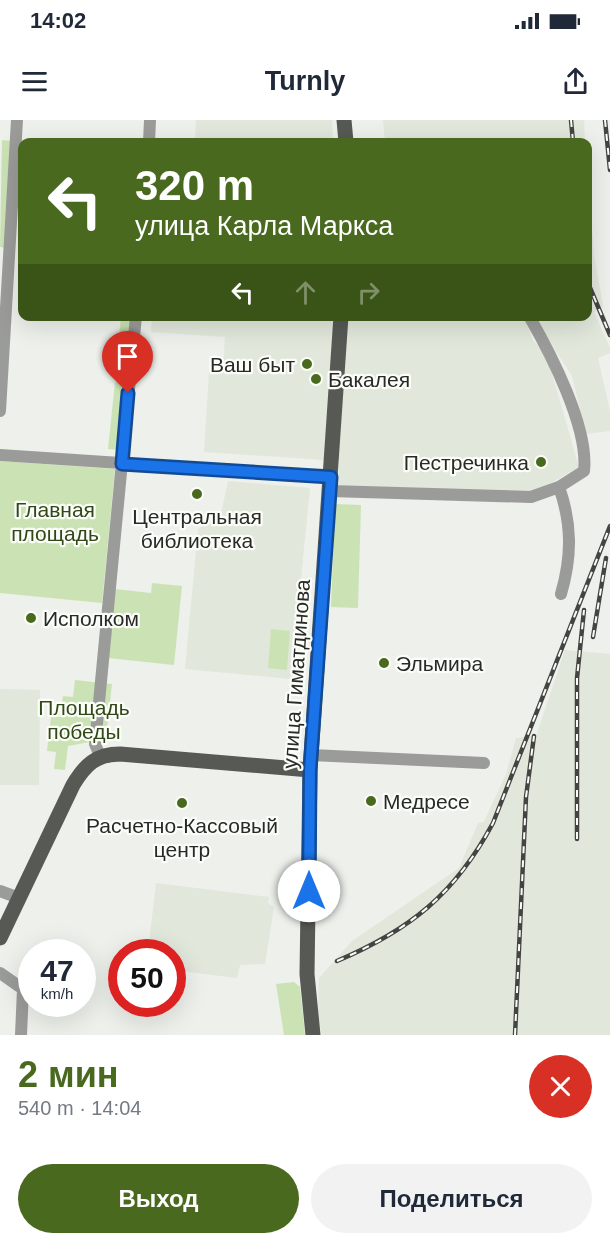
<!DOCTYPE html>
<html lang="ru">
<meta charset="utf-8">
<style>
body{margin:0;font-family:Helvetica,sans-serif;background:#f2f2f3;color:#1f2937;height:100vh;display:flex;flex-direction:column;font-size:22px;white-space:nowrap}
*{box-sizing:border-box;margin:0}
p{font-size:20px;color:#747a83}
.icon{flex:none;width:33px;height:33px;fill:none;stroke:currentColor;stroke-width:2;stroke-linecap:round;stroke-linejoin:round}
.map{position:relative;height:915px;overflow:hidden}
.sheet{display:flex;flex-direction:column;background:#fff;flex:1}
.sheet>*{flex:none}
.top-card{position:absolute;left:18px;top:18px;width:574px;height:183px;border-radius:12px;box-shadow:0 6px 24px #0002;background:#49691f;color:#fff;overflow:hidden}
.speed{position:absolute;left:18px;top:819px;display:flex;gap:12px;font-size:30px;font-weight:700;text-align:center}
.speed>*{display:grid;place-content:center;width:78px;height:78px;border-radius:50%;background:#fff;box-shadow:0 6px 24px #0002;line-height:1}
.speed small{font-size:15px;font-weight:400}
.speed .limit{border:9px solid #d22;background:#fff;color:#111}
.pin{position:absolute;display:grid;place-items:center;width:51px;height:51px;color:#fff;margin:-62px -26px;border-radius:50% 50% 50% 0;rotate:-45deg;box-shadow:0 0 6px #0007}
.pin .icon{rotate:45deg}
.me{position:absolute;width:66px;margin:-33px;rotate:0deg;stroke-linejoin:round;filter:drop-shadow(0 0 4px #0008)}
.turn{display:flex;align-items:center;gap:21px;height:126px;padding:0 18px;font-size:27px}
.turn .icon{width:78px;height:78px;stroke-width:2.5}
.turn b{display:block;font-size:42px;line-height:51px}
.lanes{display:flex;align-items:center;height:57px;padding:0 18px;background:#0003;justify-content:center;gap:30px;direction:ltr}
.lanes .off{opacity:.35}
.round{display:grid;place-items:center;flex:none;width:63px;height:63px;border-radius:32px;background:#f2f2f3}
.head{display:flex;align-items:center;justify-content:space-between;height:102px;padding:0 18px}
h1{font-size:36px;font-weight:800;line-height:45px;color:#49691f}
.cta{display:flex;gap:12px;margin-top:auto;padding:12px 18px}
.cta a{flex:1;height:69px;border-radius:36px;background:#49691f;color:#fff;font-size:24px;font-weight:800;line-height:69px;text-align:center}
.cta a+a{background:#f2f2f3;color:#1f2937}
.status{display:flex;justify-content:space-between;align-items:center;height:42px;padding:0 30px;background:#fff;direction:ltr}
.status svg{height:16px;fill:currentColor}
header{display:flex;justify-content:space-between;align-items:center;height:78px;padding:0 18px;background:#fff;font-size:27px;font-weight:800}
.map>svg:first-child{display:block}
.built{fill:#e1e7db}
.green{fill:#cbe3b4}
.lines{fill:none;stroke-linecap:round;stroke-linejoin:round}
.minor{stroke:#9b9c9a;stroke-width:12}
.major{stroke:#575955;stroke-width:15}
.rail-casing{stroke:#444543;stroke-width:4.5}
.rail{stroke:#fbfef8;stroke-width:2;stroke-dasharray:7;stroke-linecap:butt}
.route-casing{stroke:#114b97;stroke-width:15}
.route{stroke:#1a73e8;stroke-width:10}
.poi-dot{fill:#49691f;stroke:#fbfef8;stroke-width:2}
.labels{text-anchor:middle;dominant-baseline:central;stroke-width:4.5;stroke-linejoin:round;paint-order:stroke}
.poi-label{font-size:21px;fill:#292a28;stroke:#fbfef8;text-anchor:start}
.park-label{font-size:21px;fill:#334818;stroke:#fbfef8}
.street-label{font-size:21px;fill:#292a28;stroke:#fbfef8}
</style>
<div class="status"><b>14:02</b><svg viewBox="0 0 49 12"><path d="M0 12V9h3v3zM5 12V6h3v6zM10 12V3h3v9zM15 12V0h3v12zM26 1h20v11H26zM47 4h2v5h-2z"/></svg></div>
<header><svg class="icon" aria-label="menu" viewBox="0 0 24 24"><path d="M4 6h16M4 12h16M4 18h16"/></svg>Turnly<svg class="icon" aria-label="share" viewBox="0 0 24 24"><path d="M12 15V3M7 8l5-5 5 5M5 13v7h14v-7"/></svg></header>
<div class="map">
<svg width="610" height="915" viewBox="0 0 610 915">
<rect width="100%" height="100%" fill="#edf0eb"/>
<path class="built" d="M196,0h136l1,22h-138z
M383,0h201l1,22h-200z
M588,56l6,78 9,52 -9,6 16,36v5l-12,5 12,54v19l-24,3 -14,-58 -38,-59 54,-1z
M152,196l372,1 9,24 13,12 33,114 -47,27 -194,-7 1,-26 -135,-9 5,-80h14l2,-35 -74,-5z
M228,361l82,7 -19,191 -106,-10 13,-140 23,-15z
M565,530l45,4v381h-288l-4,-18 1,-39 33,-37 107,-73 19,-45 6,-1 22,-48 10,-36 20,-2z
M0,569l40,1 -1,95h-39z
M156,763l113,14 -1,6 6,4 -9,57 -25,1 -3,13 -64,-8 -1,-18h-24z"/>
<path class="green" d="M2,20l10,1 -4,107 -8,-1z
M121,197h12l-6,62 -12,-1z
M115,262l12,1 -6,67 -13,-1z
M0,341l115,8 -13,134 -102,-10z
M335,384l26,1 -3,103 -27,-1z
M152,463l30,3 -8,79 -66,-7 7,-69 36,4z
M271,509l19,2 -3,39 -19,-2z
M75,560l37,4 -6,55 -38,7 -3,24 -11,-1 2,-17 -9,-1 4,-34h9l3,-21 10,1z
M294,862l6,5 5,48h-21l-8,-51z"/>
<g class="lines">
<path class="minor" d="M149,22l1,-22
M0,291l17,-291
M0,335l331,22
M559,367c13,37 13,69 2,107
M330,371l201,6 28,-10 25,-16c5,-43 -33,-117 -55,-155
M311,635l173,8
M100,636l-5,-12 41,-428
M0,771l19,7
M0,853l23,16 -2,46"/>
<path class="major" d="M344,0l2,22
M0,818l73,-153c12,-20 23,-31 47,-31l190,16
M313,915l-6,-61 3,-204 31,-454"/>
<defs>
<path id="rail" d="M571,0l2,22
M605,0l5,50
M588,163l22,52
M593,517l13,-79
M577,719v-161l7,-68
M337,841c73,-31 118,-67 156,-138l117,-297
M515,915l11,-238 8,-61"/>
</defs>
<use href="#rail" class="rail-casing"/>
<use href="#rail" class="rail"/>
</g>
<g class="lines">
<defs>
<path id="route" d="M128,273l-6,71 209,13 -21,293 -1,121"/>
</defs>
<use href="#route" class="route-casing"/>
<use href="#route" class="route"/>
</g>
<g class="poi-dot">
<circle cx="307" cy="244" r="6"/>
<circle cx="316" cy="259" r="6"/>
<circle cx="541" cy="342" r="6"/>
<circle cx="197" cy="374" r="6"/>
<circle cx="31" cy="498" r="6"/>
<circle cx="384" cy="543" r="6"/>
<circle cx="371" cy="681" r="6"/>
<circle cx="182" cy="683" r="6"/>
</g>
<g class="labels">
<g class="poi-label">
<text x="295" y="244" text-anchor="end">Ваш быт</text>
<text x="328" y="259">Бакалея</text>
<text x="529" y="342" text-anchor="end">Пестречинка</text>
<text x="197" y="396" text-anchor="middle">Центральная<tspan x="197" dy="24">библиотека</tspan></text>
<text x="43" y="498">Исполком</text>
<text x="396" y="543">Эльмира</text>
<text x="383" y="681">Медресе</text>
<text x="182" y="705" text-anchor="middle">Расчетно-Кассовый<tspan x="182" dy="24">центр</tspan></text>
</g>
<g class="park-label">
<text x="55" y="389">Главная<tspan x="55" dy="24">площадь</tspan></text>
<text x="84" y="587">Площадь<tspan x="84" dy="24">победы</tspan></text>
</g>
<g class="street-label">
<text transform="translate(296 554) rotate(-86)">улица Гиматдинова</text>
</g>
</g>
</svg>
<div class="speed"><div>47<small>km/h</small></div><div class="limit">50</div></div>
<div class="pin" style="left:128px;top:273px;background:#d93025"><svg class="icon" aria-label="arrive" viewBox="0 0 24 24"><path d="M6 21V4h12l-3 4 3 4H6"/></svg></div>
<svg class="me" style="left:309px;top:771px" viewBox="-20 -20 40 40"><circle r="19" fill="#fff"/><path d="M0-13L10 11 0 6-10 11z" fill="#1a73e8"/></svg>
<div class="top-card">
<div class="turn"><svg class="icon" aria-label="left" viewBox="0 0 24 24"><path d="M17 20v-9H6M10 6l-5 5 5 5"/></svg><div><b>320 m</b>улица Карла Маркса</div></div>
<div class="lanes"><svg class="icon" aria-label="left" viewBox="0 0 24 24"><path d="M17 20v-9H6M10 6l-5 5 5 5"/></svg><svg class="icon off" aria-label="ahead" viewBox="0 0 24 24"><path d="M12 20V5M6 11l6-6 6 6"/></svg><svg class="icon off" aria-label="right" viewBox="0 0 24 24"><path d="M7 20v-9h11M14 6l5 5-5 5"/></svg></div>
</div>
</div>
<section class="sheet">
<div class="head"><div><h1>2 мин</h1><p>540 m · 14:04</p></div><a class="round" style="background:#d93025;color:#fff"><svg class="icon" aria-label="close" viewBox="0 0 24 24"><path d="M6 6l12 12M18 6L6 18"/></svg></a></div>
<div class="cta"><a>Выход</a><a>Поделиться</a></div>
</section>
